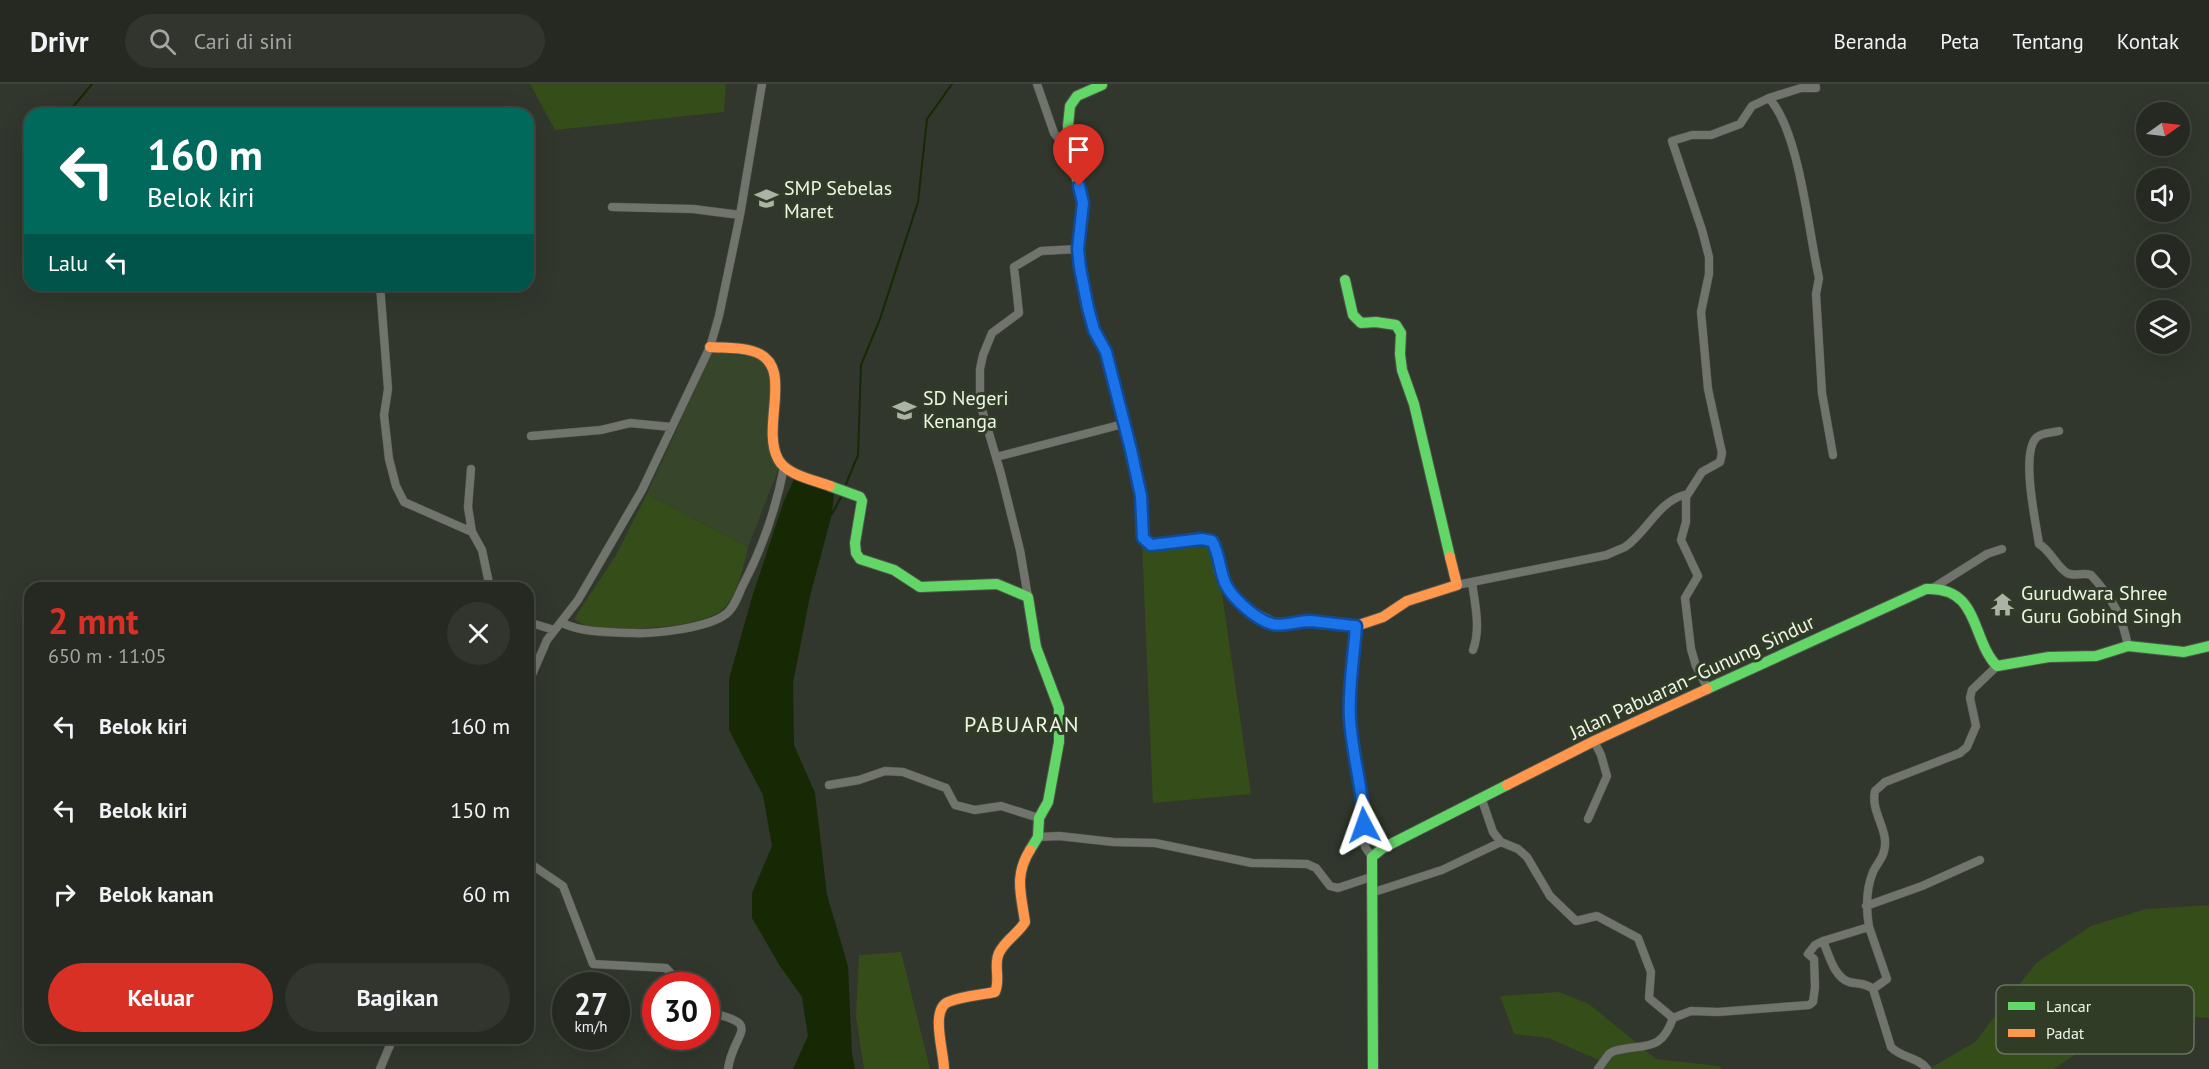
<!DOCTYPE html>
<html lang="id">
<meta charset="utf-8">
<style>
body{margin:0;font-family:"PT Sans",sans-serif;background:#31352e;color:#f1f3f6;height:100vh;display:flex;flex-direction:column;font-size:22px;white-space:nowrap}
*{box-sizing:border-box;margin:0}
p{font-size:20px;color:#a3a6a5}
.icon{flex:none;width:33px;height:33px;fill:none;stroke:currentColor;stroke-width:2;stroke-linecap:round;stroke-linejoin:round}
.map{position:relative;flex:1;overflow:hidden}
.sheet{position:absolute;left:24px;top:498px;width:510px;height:462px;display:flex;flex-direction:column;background:#252921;border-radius:18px;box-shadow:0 6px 24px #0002,0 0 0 2px #42453f}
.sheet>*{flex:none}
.hud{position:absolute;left:24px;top:24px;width:510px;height:183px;border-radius:18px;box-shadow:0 6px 24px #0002,0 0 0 2px #42453f;background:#00695c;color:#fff;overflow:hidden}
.needle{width:39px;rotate:76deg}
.buttons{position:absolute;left:2136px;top:18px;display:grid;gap:12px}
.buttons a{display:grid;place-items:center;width:54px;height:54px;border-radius:50%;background:#252921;box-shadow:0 6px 24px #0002,0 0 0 2px #42453f;font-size:30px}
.speed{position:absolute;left:552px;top:888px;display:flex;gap:12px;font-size:30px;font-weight:700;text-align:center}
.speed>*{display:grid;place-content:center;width:78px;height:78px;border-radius:50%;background:#252921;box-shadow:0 6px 24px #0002,0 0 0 2px #42453f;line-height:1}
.speed small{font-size:15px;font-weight:400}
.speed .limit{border:9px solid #d22;background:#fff;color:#111}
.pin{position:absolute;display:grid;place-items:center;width:51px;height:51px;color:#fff;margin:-62px -26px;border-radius:50% 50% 50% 0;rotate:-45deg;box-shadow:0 0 6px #0007}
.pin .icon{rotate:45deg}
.me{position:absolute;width:66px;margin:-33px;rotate:356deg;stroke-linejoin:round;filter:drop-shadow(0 0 4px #0008)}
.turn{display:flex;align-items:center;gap:21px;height:126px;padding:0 24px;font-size:27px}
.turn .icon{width:78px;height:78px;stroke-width:2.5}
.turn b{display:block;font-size:42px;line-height:51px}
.then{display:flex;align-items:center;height:57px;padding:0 24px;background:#0003;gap:12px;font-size:22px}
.round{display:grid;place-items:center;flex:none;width:63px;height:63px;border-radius:32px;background:#31352e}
.summary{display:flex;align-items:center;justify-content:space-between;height:102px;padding:0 24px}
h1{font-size:36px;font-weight:700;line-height:45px;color:#d93025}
.button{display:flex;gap:12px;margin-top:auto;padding:12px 24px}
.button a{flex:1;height:69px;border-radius:36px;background:#d93025;color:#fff;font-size:24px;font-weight:700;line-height:69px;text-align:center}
.button a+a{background:#31352e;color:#f1f3f6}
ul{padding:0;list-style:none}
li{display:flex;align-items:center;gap:18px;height:84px;padding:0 24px}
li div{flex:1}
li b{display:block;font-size:22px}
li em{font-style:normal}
header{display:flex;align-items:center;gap:36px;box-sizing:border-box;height:84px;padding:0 30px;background:#252921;border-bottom:2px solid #42453f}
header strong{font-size:28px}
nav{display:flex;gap:33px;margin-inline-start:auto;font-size:21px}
.search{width:420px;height:54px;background:#31352e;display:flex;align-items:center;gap:15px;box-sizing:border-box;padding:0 21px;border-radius:33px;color:#a3a6a5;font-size:22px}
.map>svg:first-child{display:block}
.built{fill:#37452b}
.green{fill:#354d19}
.water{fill:#172804}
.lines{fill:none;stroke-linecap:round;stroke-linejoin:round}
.stream{stroke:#172804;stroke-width:2}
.street-casing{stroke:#50554c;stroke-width:9}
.fast-casing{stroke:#50554c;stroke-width:12}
.slow-casing{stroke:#50554c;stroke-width:12}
.street{stroke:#70746c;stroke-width:8}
.fast{stroke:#63d668;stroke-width:10}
.slow{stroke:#ff974d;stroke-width:10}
.route-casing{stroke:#114b97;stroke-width:15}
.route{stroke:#1a73e8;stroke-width:10}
.labels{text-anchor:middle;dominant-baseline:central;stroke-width:6;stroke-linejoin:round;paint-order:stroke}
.poi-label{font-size:20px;fill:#eef5e8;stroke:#313c27;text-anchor:start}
.street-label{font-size:20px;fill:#eef5e8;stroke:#313c27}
.quarter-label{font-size:22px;letter-spacing:1.5px;fill:#eef5e8;stroke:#313c27}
.key{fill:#313c27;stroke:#6a7461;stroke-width:1.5}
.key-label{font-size:16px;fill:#eef5e8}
</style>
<header>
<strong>Drivr</strong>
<div class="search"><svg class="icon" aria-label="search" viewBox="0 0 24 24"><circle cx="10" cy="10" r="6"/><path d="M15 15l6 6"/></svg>Cari di sini</div>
<nav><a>Beranda</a><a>Peta</a><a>Tentang</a><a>Kontak</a></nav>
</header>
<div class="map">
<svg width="2209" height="985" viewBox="0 0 2209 985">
<rect width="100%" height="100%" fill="#31372c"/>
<path class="built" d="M712,268l49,6 7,6 3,8 2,87 6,9 -31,79 -101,-53z"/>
<path class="green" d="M530,0h196l-2,28 -169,18z
M647,410l101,53c-5,20 -9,44 -23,60 -17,22 -113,25 -139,19 -4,-2 -9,-5 -12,-7l42,-64z
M1214,454l37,256 -98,9 -11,-259z
M2209,821v113l-41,-3 -44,6 -70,48h-125l46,-27 61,-79 55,-37 55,-17z
M901,868l29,117h-66l-8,-52 3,-62z
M1559,908l30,12 67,55 63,7 3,3h-118l-5,-9 -51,-22 -34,-4 -14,-38z"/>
<path class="water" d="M794,395l40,14 -2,21 -22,82 -17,87 1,62 21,48 12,102 21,71 4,88 3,15h-62l15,-33 -6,-39 -22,-31 -28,-48v-25l20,-47 -9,-51 -34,-65v-51l23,-82 32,-96z"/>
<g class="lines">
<path class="stream" d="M67,30l25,-30
M846,400l12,-29 3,-90 19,-46 38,-117 9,-83 25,-35
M832,430l9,-17"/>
<defs>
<path id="street" d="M1037,0l17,49 17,21
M1769,14c31,35 39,132 50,180l-3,16 6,99 11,62
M612,123l81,2 47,6
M380,201l8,104 -4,26 5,44 7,27 8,16 68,30
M2059,347c-7,2 -16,1 -22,6 -17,15 -1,86 2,107 12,7 17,22 28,29 7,4 16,-1 24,2 21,23 31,40 37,71
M531,352l70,-6 29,-7 41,4
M996,373l127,-33
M471,385l-3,38 4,25 10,18 8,38
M1686,413l16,-25 18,-10 2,-9 -14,-64 -7,-77 8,-38v-17l-7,-27 -30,-89 20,-6h19l29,-11 12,-18 17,-8 32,-10h15l-1,-4
M1472,498c3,23 9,46 1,68
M1457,501l150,-30c5,-3 12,-5 18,-8 21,-14 33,-45 59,-52l2,2v25l-5,18 17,36 -13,22 6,51 5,17 12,23
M1933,504l54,-34 15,-5
M1028,513l-8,-47 -19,-76 -21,-71v-34l3,-14 9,-22 27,-20 -5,-46 27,-16 37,-2
M528,538l26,8
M562,539c22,10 46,9 71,10 23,1 75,-5 93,-19 8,-6 12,-18 16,-27 20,-38 34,-78 42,-120
M1356,542l-6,90 5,42 9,44 1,45 7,10
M528,600l19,-44 31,-40 64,-110 68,-143 9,-31 21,-101 22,-131
M829,701l30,-5 26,-9 18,1 43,16 9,17 20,5 26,-4 38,12
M1482,716l11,32 8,10 17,7 9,8 23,39 26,25 21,-5 41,22 13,34 -2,26 24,20
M1588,735l19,-43 -6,-21 -7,-14
M1038,753l21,-1 54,6 42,1 97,20 55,1 9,4 14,18 8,2 33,-11
M528,782l4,-1 31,21 30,78 73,4 17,18
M1371,809l71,-23 59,-28
M1866,822l56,-20 58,-26
M1869,843l18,52 -14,10
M706,928c60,12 27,19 22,57
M380,985l13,-31
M1598,985l11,-15 5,-3c31,-8 47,2 59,-33l18,-7 27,1 91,-7 4,-3 2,-15 -1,-28 -6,-5 7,-9 8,-4
M1927,985c-8,-12 -26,-11 -36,-22l-18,-58c-7,-6 -15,-5 -24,-7 -15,-5 -20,-27 -26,-41l46,-14c-3,-18 -3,-38 4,-55 3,-7 10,-14 11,-21 6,-20 -14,-39 -9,-60l10,-9 75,-29 7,-6 9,-21 -6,-28 2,-8 25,-24"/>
<path id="fast" d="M1102,1l-25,11 -7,10 -2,20 3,28 12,49 -5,46 10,59 6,22 12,22 25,98 10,46 2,42
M1345,196l8,35 8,8 15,-1 20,3 5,8 -1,21 2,16 12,34 36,153
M830,402l30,11 2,4 -7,42 1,10 4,6 34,11 26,17 77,-3 31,13 8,50 23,61v34l-11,60 -9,16 -1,19 -8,13
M1707,605l219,-100c54,-3 45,51 71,77l52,-9 47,-1 32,-10 56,6 25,-6
M1373,985l-1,-212 11,-9 124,-63"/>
<path id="slow" d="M710,263c14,1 28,0 42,4 45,12 8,74 26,108 8,16 36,21 52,27
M1143,454l8,7 51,-6 10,2 4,7 3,22 16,29 15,12 25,13 34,-3 47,5 27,-9 24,-16 50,-16 -7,-28
M1507,701l87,-44 113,-52
M944,985c0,-17 -14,-59 4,-67 14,-6 33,-7 47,-10 6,-13 -2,-27 4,-39 6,-13 19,-19 26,-31 -4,-29 -11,-46 5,-72"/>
</defs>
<use href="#street" class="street-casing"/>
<use href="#fast" class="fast-casing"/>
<use href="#slow" class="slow-casing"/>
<use href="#street" class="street"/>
<use href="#fast" class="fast"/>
<use href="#slow" class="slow"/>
</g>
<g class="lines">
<defs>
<path id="route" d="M1079,102l4,17 -5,46 2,19 8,40 6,22 12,22 25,98 10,46 2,42 8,7 51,-6 10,2c8,13 7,30 14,44 7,14 31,35 46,39 11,3 26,-3 37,-3 16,1 32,4 47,5 -2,30 -8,63 -6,93 2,35 13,70 14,106"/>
</defs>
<use href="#route" class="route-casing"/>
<use href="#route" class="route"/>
</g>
<defs>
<symbol id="school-bare" viewBox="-9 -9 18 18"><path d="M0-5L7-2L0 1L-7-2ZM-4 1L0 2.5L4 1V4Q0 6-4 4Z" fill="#acb2a6" stroke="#313c27" stroke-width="2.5" paint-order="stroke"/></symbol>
<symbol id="temple-bare" viewBox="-9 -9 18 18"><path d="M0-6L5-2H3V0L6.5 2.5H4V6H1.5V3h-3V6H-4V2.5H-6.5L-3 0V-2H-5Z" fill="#acb2a6" stroke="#313c27" stroke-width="2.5" paint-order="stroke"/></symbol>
</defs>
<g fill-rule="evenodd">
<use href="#school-bare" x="750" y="98" width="33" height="33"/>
<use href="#school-bare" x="888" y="310" width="33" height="33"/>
<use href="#temple-bare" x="1986" y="504" width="33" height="33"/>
</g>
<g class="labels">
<g class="poi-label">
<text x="784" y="104">SMP Sebelas<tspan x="784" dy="23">Maret</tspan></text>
<text x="923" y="314">SD Negeri<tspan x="923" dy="23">Kenanga</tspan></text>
<text x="2021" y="509">Gurudwara Shree<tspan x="2021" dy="23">Guru Gobind Singh</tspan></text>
</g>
<g class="street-label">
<text transform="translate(1692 593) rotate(-25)">Jalan Pabuaran–Gunung Sindur</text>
</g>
<g class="quarter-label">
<text x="1022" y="640">PABUARAN</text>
</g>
</g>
<rect x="1996" y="901" width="198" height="69" rx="9" class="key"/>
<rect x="2008" y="918" width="27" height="8" fill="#63d668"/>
<rect x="2008" y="945" width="27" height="8" fill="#ff974d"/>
<g class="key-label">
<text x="2046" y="928">Lancar</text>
<text x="2046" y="955">Padat</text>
</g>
</svg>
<div class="buttons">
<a><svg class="needle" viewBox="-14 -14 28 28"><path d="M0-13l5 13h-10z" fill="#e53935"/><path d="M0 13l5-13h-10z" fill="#a3a6a5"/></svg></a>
<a><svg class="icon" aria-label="sound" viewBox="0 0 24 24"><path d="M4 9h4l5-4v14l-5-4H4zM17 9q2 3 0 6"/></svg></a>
<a><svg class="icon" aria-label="search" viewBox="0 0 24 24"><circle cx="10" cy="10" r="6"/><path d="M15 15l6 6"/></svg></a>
<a><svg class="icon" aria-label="layers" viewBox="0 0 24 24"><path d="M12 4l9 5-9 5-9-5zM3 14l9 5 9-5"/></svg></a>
</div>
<div class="speed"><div>27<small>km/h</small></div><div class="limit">30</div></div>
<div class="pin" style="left:1079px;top:102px;background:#d93025"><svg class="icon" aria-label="arrive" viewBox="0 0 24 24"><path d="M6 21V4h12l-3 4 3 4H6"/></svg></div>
<svg class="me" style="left:1364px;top:741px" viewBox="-20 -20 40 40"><path d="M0-17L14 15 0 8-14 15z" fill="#1a73e8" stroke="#fff" stroke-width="4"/></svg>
<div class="hud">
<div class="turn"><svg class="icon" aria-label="left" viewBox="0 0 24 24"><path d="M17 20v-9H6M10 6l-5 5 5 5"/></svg><div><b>160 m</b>Belok kiri</div></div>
<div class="then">Lalu<svg class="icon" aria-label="left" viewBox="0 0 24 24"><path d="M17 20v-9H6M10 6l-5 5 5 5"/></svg></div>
</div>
<section class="sheet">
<div class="summary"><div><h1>2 mnt</h1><p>650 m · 11:05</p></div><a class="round"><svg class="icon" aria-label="close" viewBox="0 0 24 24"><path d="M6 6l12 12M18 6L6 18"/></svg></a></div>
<ul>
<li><svg class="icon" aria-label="left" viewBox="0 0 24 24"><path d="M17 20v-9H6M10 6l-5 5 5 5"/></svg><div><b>Belok kiri</b></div><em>160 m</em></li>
<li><svg class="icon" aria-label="left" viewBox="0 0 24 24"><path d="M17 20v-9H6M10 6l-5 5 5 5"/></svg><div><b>Belok kiri</b></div><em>150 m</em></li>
<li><svg class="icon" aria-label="right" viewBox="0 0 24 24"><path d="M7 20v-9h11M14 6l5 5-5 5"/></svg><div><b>Belok kanan</b></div><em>60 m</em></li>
</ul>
<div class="button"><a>Keluar</a><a>Bagikan</a></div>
</section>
</div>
